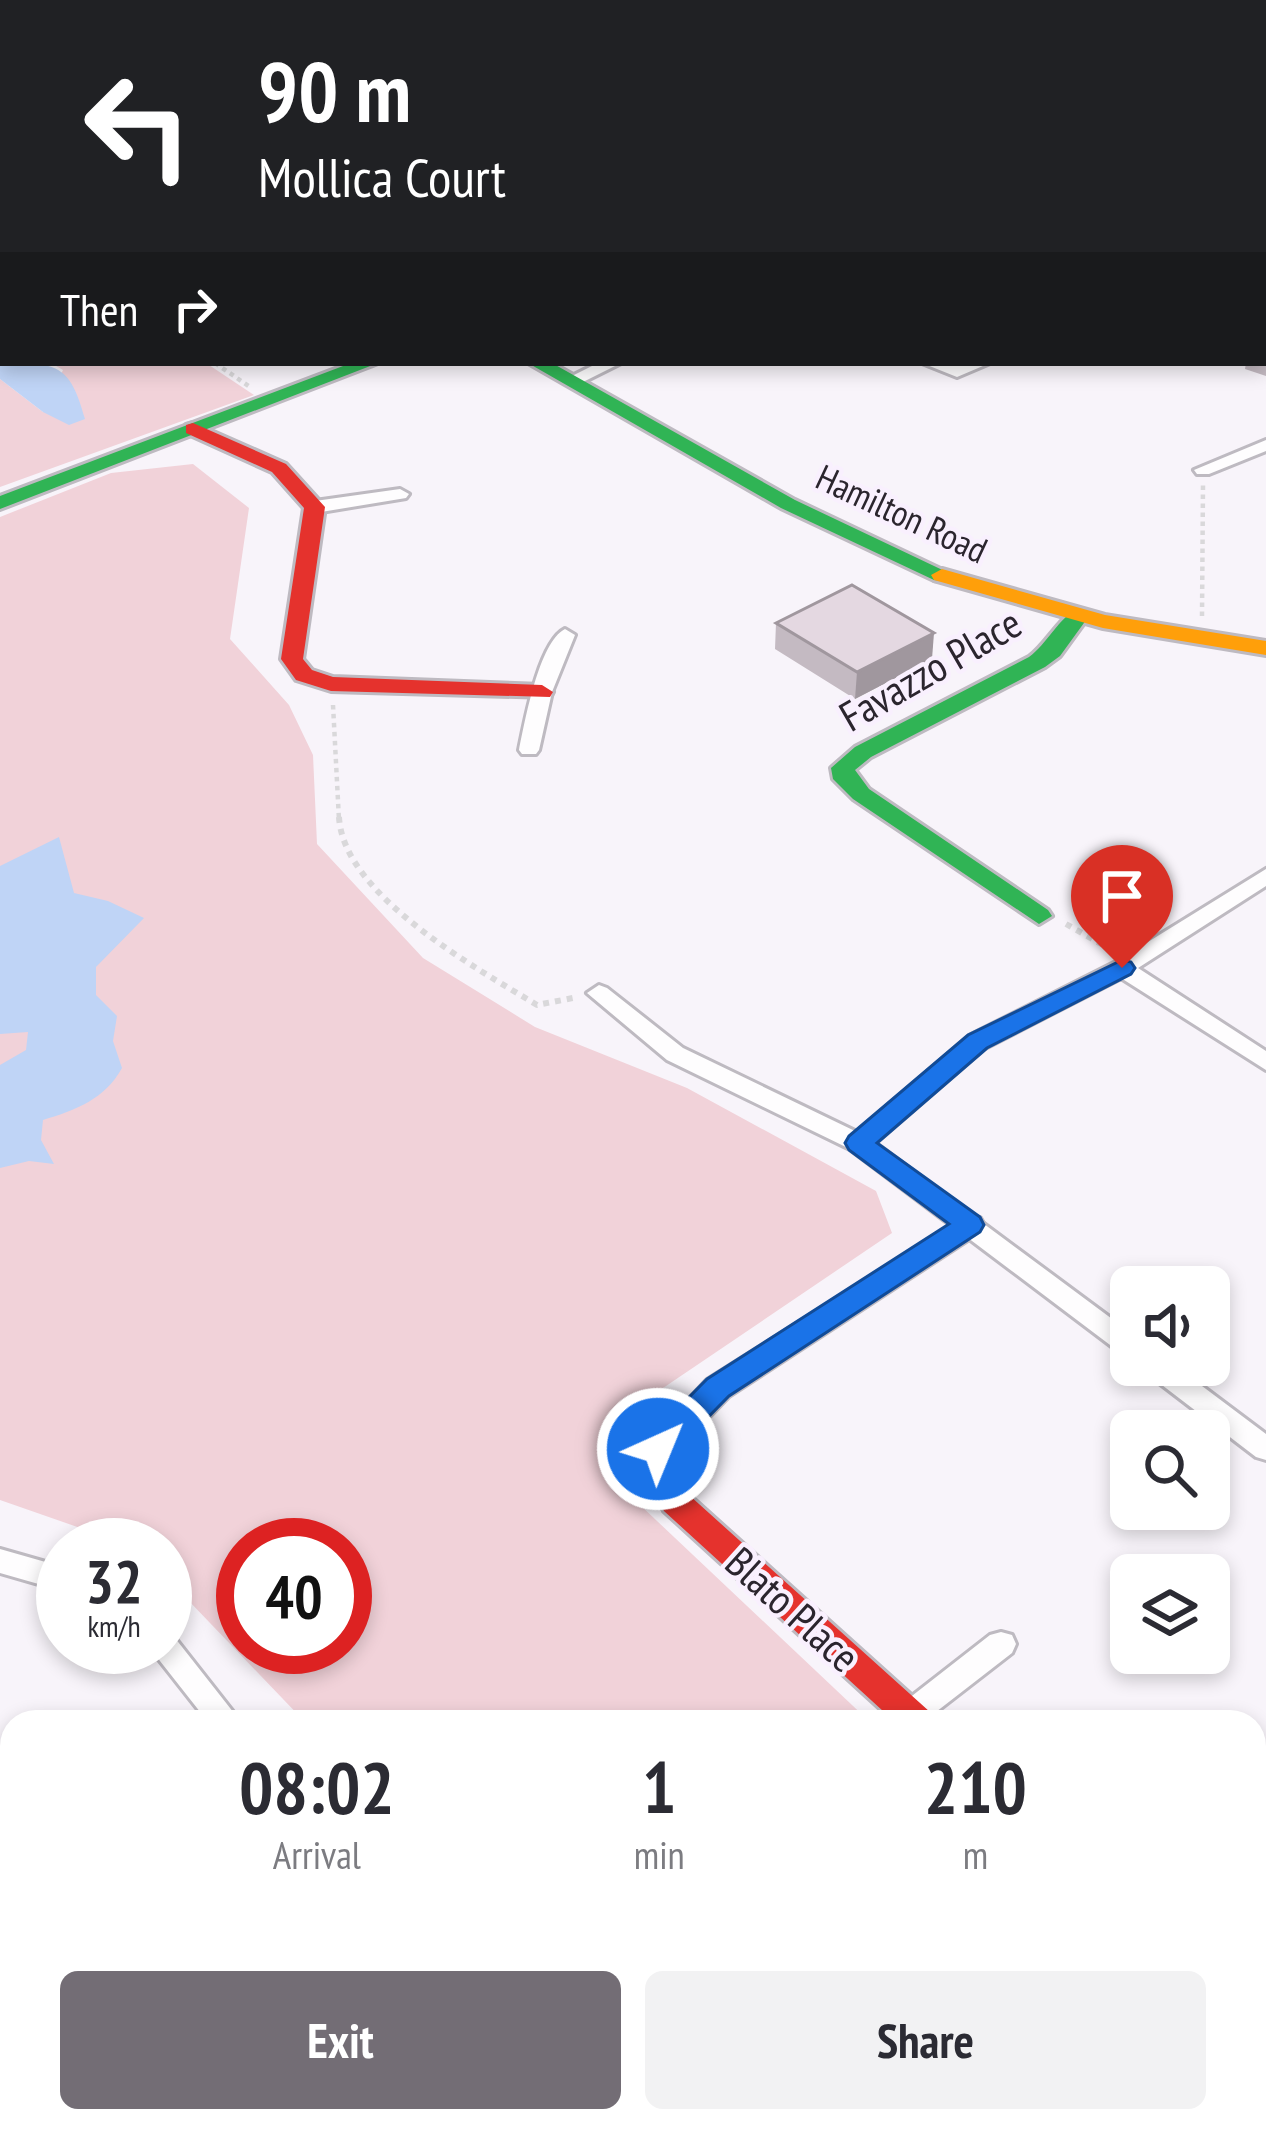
<!DOCTYPE html>
<style>
body{margin:0;font-family:"PT Sans Narrow",sans-serif;background:#f2f2f3;color:#2b2b33;height:100vh;display:flex;flex-direction:column;font-size:45px;white-space:nowrap}
*{box-sizing:border-box;margin:0}
p{font-size:39px;color:#7c7c81}
.icon{flex:none;width:66px;height:66px;fill:none;stroke:currentColor;stroke-width:2;stroke-linecap:round;stroke-linejoin:round}
.map{position:relative;flex:1;overflow:hidden}
.side{position:absolute;left:0px;top:1710px;width:1266px;height:423px;display:flex;flex-direction:column;background:#fff;border-radius:36px 36px 0 0;box-shadow:0 6px 18px #0003}
.side>*{flex:none}
.top-card{position:absolute;left:0px;top:0px;width:1266px;height:366px;box-shadow:0 6px 18px #0003;background:#202124;color:#fff;overflow:hidden}
.tools{position:absolute;left:1110px;top:1266px;display:grid;gap:24px}
.tools a{display:grid;place-items:center;width:120px;height:120px;border-radius:18px;background:#fff;box-shadow:0 6px 18px #0003;font-size:60px}
.speed{position:absolute;left:36px;top:1518px;display:flex;gap:24px;font-size:60px;font-weight:700;text-align:center}
.speed>*{display:grid;place-content:center;width:156px;height:156px;border-radius:50%;background:#fff;box-shadow:0 6px 18px #0003;line-height:1}
.speed small{font-size:30px;font-weight:400}
.speed .limit{border:18px solid #d22;background:#fff;color:#111}
.pin{position:absolute;display:grid;place-items:center;width:102px;height:102px;color:#fff;margin:-123px -51px;border-radius:50% 50% 50% 0;rotate:-45deg;box-shadow:0 0 12px #0007}
.pin .icon{rotate:45deg}
.me{position:absolute;width:132px;margin:-66px;rotate:44deg;stroke-linejoin:round;filter:drop-shadow(0 0 9px #0008)}
.turn{display:flex;align-items:center;gap:42px;height:252px;padding:0 60px;font-size:54px}
.turn .icon{width:156px;height:156px;stroke-width:2.5}
.turn b{display:block;font-size:84px;line-height:102px}
.then{display:flex;align-items:center;height:114px;padding:0 60px;background:#0003;gap:24px;font-size:45px}
.eta{display:flex;justify-content:space-evenly;align-items:center;height:204px;text-align:center}
.eta b{font-size:72px;font-weight:800;line-height:84px}
.button{display:flex;gap:24px;margin-top:auto;padding:24px 60px}
.button a{flex:1;height:138px;border-radius:18px;background:#736d75;color:#fff;font-size:48px;font-weight:800;line-height:138px;text-align:center}
.button a+a{background:#f2f2f3;color:#2b2b33}
.map>svg:first-child{display:block}
.green{fill:#f1d2d9;fill-rule:evenodd}
.water{fill:#bfd4f6}
.lines{fill:none;stroke-linecap:round;stroke-linejoin:round}
.street-casing{stroke:#bebac1;stroke-width:6}
.fast-casing{stroke:#bebac1;stroke-width:6}
.slow-casing{stroke:#bebac1;stroke-width:6}
.jam-casing{stroke:#bebac1;stroke-width:6}
.path-far2{stroke:#d9d8da;stroke-width:4.5;stroke-dasharray:4.5 4.5;stroke-linecap:butt}
.path-far1{stroke:#d9d8da;stroke-width:6;stroke-dasharray:6 6;stroke-linecap:butt}
.path{stroke:#d9d8da;stroke-width:8;stroke-dasharray:8 8;stroke-linecap:butt}
.street{fill:#fefdfe;fill-rule:evenodd}
.fast{fill:#30b455;fill-rule:evenodd}
.slow{fill:#ff9f0a;fill-rule:evenodd}
.jam{fill:#e5322d;fill-rule:evenodd}
.wall{fill:#c4bac2}
.shaded-wall{fill:#a0979e}
.building{fill:#e4d8e1;stroke:#a0979e;stroke-width:3}
.route{fill:#1a73e8;stroke:#114b97;stroke-width:3}
.labels{text-anchor:middle;dominant-baseline:central;stroke-width:9;stroke-linejoin:round;paint-order:stroke}
.far-street-label{font-size:36px;fill:#2b252e;stroke:#f9f0fe}
.street-label{font-size:42px;fill:#2b252e;stroke:#f9f0fe}
</style>
<div class="map">
<svg width="1266" height="2132" viewBox="0 0 1266 2132">
<rect width="100%" height="100%" fill="#f8f4fa"/>
<path class="green" d="M51,363h155l48,32 -254,92v-108l43,33 20,-42z
M193,464l56,44 -19,131 59,66 24,50 4,89 106,114 112,69 152,61 189,103 16,42 -260,176 -29,61 267,252h-565l-140,-146v-31h-36l-129,-45v-983l111,-44zM243,1545h102v102h-102z
M1254,2083l12,11v38h-324l-11,-11h323z"/>
<path class="water" d="M0,332l3,31c53,0 67,0 82,56l-16,6 -26,-13 -43,-33z
M59,837l15,56 34,8 36,17 -48,49v28l21,21 -4,25 9,27c-17,31 -46,42 -79,52l-2,20 13,24 -25,-3 -29,7v-103l26,-15 2,-18 -28,2v-168z"/>
<g class="lines">
<defs>
<path id="street" d="M465,0h15l2,3h-15z
M1182,0h16l2,3h-16z
M1263,6h3v8h-3z
M0,87h3l-3,9z
M1263,156l3,1v10l-3,-1z
M0,199l3,1v11l-3,-1z
M598,363h23l-44,22 -15,-4z
M922,363l35,3 33,-3 -33,14z
M1266,440v11l-57,23h-12l-3,-4z
M400,489l9,5 -3,4 -91,15 -9,-6 9,-6z
M565,629l10,6 -23,57 -13,58 -3,4h-14l-3,-4c6,-29 20,-108 46,-121z
M1266,869v17l-128,82 128,83v19l-145,-92 -136,70 -110,95 256,190v24l-9,-3 -272,-205 -183,-89 -80,-67 12,-8 8,3 76,60 174,84 112,-96 145,-73z
M1142,1365h32l92,69v26l-10,-3 -111,-85z
M0,1549l63,18v24l-63,-18z
M1001,1632l11,3 4,9 -4,9 -89,69h-25l-3,-7 4,-9 91,-71z
M165,1635l10,3 66,84h-33l-59,-75h16z
M12,1865v32l-12,4v-32z
M1266,1959v30l-12,3v-30z
M461,2121h35l-5,11h-34z
M839,2121h46l4,11h-45z"/>
<path id="fast" d="M351,363h27l-378,146v-13z
M528,363h24l243,137 158,75 -11,6 -8,-1 -153,-72z
M1078,609l11,7 -29,40 -15,11 -174,90 -16,13 14,19 179,121 4,6 -13,8 -186,-125 -20,-20 -2,-11 24,-21 174,-90c18,-13 30,-40 49,-48z"/>
<path id="slow" d="M231,0h16l2,3h-16z
M942,569l163,46 161,26v14l-163,-27 -169,-48 -3,-5z"/>
<path id="jam" d="M193,423l93,41 39,43 -22,152 9,11 21,7 209,8 11,7 -3,5 -219,-6 -35,-11 -15,-21 23,-151 -32,-36 -86,-39v-8z
M970,1215l10,3 4,7 -4,7 -251,164 -54,56 14,43 241,217 5,10h-40l-231,-211 -22,-62 65,-69z"/>
</defs>
<use href="#street" class="street-casing"/>
<use href="#fast" class="fast-casing"/>
<use href="#slow" class="slow-casing"/>
<use href="#jam" class="jam-casing"/>
<path class="path-far2" d="M872,0l5,3
M695,3l13,-3
M215,363l35,24
M1202,616l1,-131
M333,705l6,115"/>
<path class="path-far1" d="M339,817c4,78 137,151 198,188l41,-8
M1066,924l44,25"/>
<path class="path" d="M1107,2121l36,11
M1079,2132l11,-11"/>
<use href="#street" class="street"/>
<use href="#fast" class="fast"/>
<use href="#slow" class="slow"/>
<use href="#jam" class="jam"/>
</g>
<path class="wall" d="M1266,323v53l-21,-7 1,-6h17v-39z
M776,623l156,36 -77,40 -80,-50z"/>
<path class="shaded-wall" d="M934,633l-2,26 -77,40 2,-27z"/>
<path class="building" d="M1266,323v35l-3,-1v-33z
M852,585l82,48 -77,39 -81,-49z"/>
<path class="route" d="M1122,960l9,2 4,6 -4,6 -144,74 -110,95 103,74 4,8 -4,7 -251,164 -60,61h-22l-5,-8 5,-9 60,-61 242,-155 -100,-74 -4,-7 4,-7 119,-101z"/>
<g class="labels">
<g class="far-street-label">
<text transform="translate(902 513) rotate(25)">Hamilton Road</text>
</g>
<g class="street-label">
<text transform="translate(930 669) rotate(-30)">Favazzo Place</text>
<text transform="translate(793 1609) rotate(42)">Blato Place</text>
</g>
</g>
</svg>
<div class="tools">
<a><svg class="icon" aria-label="sound" viewBox="0 0 24 24"><path d="M4 9h4l5-4v14l-5-4H4zM17 9q2 3 0 6"/></svg></a>
<a><svg class="icon" aria-label="search" viewBox="0 0 24 24"><circle cx="10" cy="10" r="6"/><path d="M15 15l6 6"/></svg></a>
<a><svg class="icon" aria-label="layers" viewBox="0 0 24 24"><path d="M12 4l9 5-9 5-9-5zM3 14l9 5 9-5"/></svg></a>
</div>
<div class="speed"><div>32<small>km/h</small></div><div class="limit">40</div></div>
<div class="pin" style="left:1122px;top:968px;background:#d93025"><svg class="icon" aria-label="arrive" viewBox="0 0 24 24"><path d="M6 21V4h12l-3 4 3 4H6"/></svg></div>
<svg class="me" style="left:658px;top:1449px" viewBox="-20 -20 40 40"><circle r="17" fill="#1a73e8" stroke="#fff" stroke-width="3"/><path d="M0-11L8 9 0 5-8 9z" fill="#fff"/></svg>
<div class="top-card">
<div class="turn"><svg class="icon" aria-label="left" viewBox="0 0 24 24"><path d="M17 20v-9H6M10 6l-5 5 5 5"/></svg><div><b>90 m</b>Mollica Court</div></div>
<div class="then">Then<svg class="icon" aria-label="right" viewBox="0 0 24 24"><path d="M7 20v-9h11M14 6l5 5-5 5"/></svg></div>
</div>
<section class="side">
<div class="eta">
<div><b>08:02</b><p>Arrival</p></div>
<div><b>1</b><p>min</p></div>
<div><b>210</b><p>m</p></div>
</div>
<div class="button"><a>Exit</a><a>Share</a></div>
</section>
</div>
